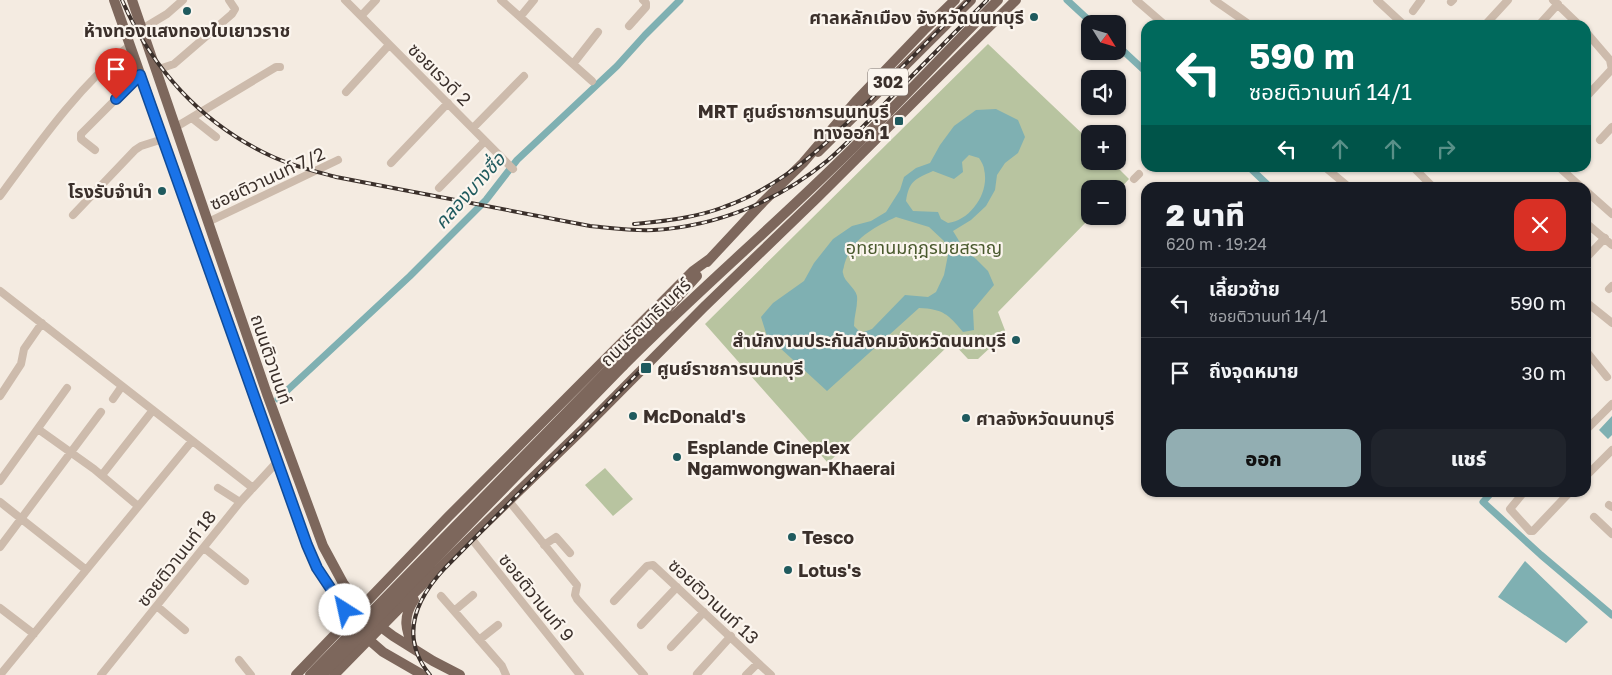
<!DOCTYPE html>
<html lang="th">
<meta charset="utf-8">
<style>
body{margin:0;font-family:"Golos Text","Noto Sans Thai",sans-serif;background:#20242c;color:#f1f3f6;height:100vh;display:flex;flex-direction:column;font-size:19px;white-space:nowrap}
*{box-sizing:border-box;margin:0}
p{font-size:16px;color:#9ea1a6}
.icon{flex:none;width:28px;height:28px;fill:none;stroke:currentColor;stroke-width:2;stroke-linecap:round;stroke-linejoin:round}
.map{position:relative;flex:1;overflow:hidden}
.drawer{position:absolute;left:1141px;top:182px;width:450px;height:315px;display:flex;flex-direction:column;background:#171b24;border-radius:15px;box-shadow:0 1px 4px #0004}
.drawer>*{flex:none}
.banner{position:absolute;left:1141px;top:20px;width:450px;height:152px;border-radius:15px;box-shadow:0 1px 4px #0004;background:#00695c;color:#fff;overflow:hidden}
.needle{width:32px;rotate:127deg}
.controls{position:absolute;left:1081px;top:15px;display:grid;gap:10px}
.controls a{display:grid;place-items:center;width:45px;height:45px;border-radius:10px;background:#171b24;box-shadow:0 1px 4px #0004;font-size:25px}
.pin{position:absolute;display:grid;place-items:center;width:42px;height:42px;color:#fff;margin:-51px -21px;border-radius:50% 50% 50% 0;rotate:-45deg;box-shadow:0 0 5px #0007}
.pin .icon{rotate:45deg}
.me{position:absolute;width:55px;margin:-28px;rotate:325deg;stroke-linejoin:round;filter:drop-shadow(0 0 4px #0008)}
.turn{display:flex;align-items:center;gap:18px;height:105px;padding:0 25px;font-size:22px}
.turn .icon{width:65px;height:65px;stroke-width:2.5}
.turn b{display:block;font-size:35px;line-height:42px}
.lanes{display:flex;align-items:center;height:48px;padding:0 25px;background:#0003;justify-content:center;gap:25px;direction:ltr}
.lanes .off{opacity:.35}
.round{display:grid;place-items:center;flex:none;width:52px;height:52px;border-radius:15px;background:#20242c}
.headline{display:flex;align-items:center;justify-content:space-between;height:85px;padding:0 25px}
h1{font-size:30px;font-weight:800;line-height:38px}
.cta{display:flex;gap:10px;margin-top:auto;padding:10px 25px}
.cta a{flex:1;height:58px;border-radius:15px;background:#92aeb2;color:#111;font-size:20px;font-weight:800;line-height:58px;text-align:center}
.cta a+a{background:#20242c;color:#f1f3f6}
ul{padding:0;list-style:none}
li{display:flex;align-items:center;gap:15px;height:70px;padding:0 25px;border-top:1px solid #363941}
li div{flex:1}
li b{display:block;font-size:19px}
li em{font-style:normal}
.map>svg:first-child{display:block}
.green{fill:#b8c4a0}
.water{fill:#7fb0b2;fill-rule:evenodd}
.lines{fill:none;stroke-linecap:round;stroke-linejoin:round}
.canal{stroke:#7fb0b2;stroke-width:7}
.minor{stroke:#cdbbac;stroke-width:8}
.major{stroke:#7d675c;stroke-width:10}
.rail-casing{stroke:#3b302b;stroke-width:4}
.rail{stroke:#fbf5ee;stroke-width:2;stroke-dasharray:5.5;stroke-linecap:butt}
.major-bridge{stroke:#7d675c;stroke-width:10}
.route-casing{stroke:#114b97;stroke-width:12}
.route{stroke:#1a73e8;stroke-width:9}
.poi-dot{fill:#1f5a5e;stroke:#fbf5ee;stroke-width:2}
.labels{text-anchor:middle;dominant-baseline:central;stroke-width:4.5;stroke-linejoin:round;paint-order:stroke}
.shield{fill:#fbf5ee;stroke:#756b66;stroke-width:1}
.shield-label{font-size:16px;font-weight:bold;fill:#3b302b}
.poi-label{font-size:18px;font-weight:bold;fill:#3b302b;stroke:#fbf5ee;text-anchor:start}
.street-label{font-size:18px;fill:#3b302b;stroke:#fbf5ee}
.park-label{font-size:18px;fill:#4a5a2e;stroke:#fbf5ee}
.water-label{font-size:19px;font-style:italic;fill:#1f5a5e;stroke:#fbf5ee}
</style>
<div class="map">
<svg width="1612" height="675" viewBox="0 0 1612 675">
<rect width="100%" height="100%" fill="#f4ebe1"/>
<path class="green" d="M988,44l102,97v20h21l18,18 -11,12v-2h-28v27h2l-94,96 8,21 -28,26h-10l-16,-17 -124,121 -123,-139z
M605,468l28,31 -20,17 -28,-31z"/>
<path class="water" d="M996,109l22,11 7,17 -7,16 -13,10 -8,12 -2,15 -9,16 -15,14 -18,11 11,18 12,10 12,12 6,14 -21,25 1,20 -11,2c-15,-18 -20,-23 -44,-24l-92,83 -60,-55 -6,-19 12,-14 31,-22 10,-18 19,-24 19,-13 19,-5 15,-9 14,-22 4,-13 12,-9 14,-5 10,-18 14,-19 22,-16zM969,155l10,3c2,3 5,8 5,11 6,23 -13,51 -36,54l-7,-4 -3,-7 -25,-1 -7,-10c3,-20 9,-22 27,-30l21,8 9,-7 -1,-10zM896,217l33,10 15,14 4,14 -4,20 -8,17 -8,5 -23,-2 -33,34 -11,4 -7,-7c0,-10 4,-20 3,-30 -2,-9 -13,-14 -14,-23 -1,-2 1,-5 1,-7 6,-26 30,-39 52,-49z
M1612,416v19l-4,4 -9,-9z
M1525,561l63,61 -22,21 -68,-46z"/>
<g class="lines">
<path class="canal" d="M1067,0l26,24
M1118,46l28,26
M1250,168l21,20
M278,399l132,-123 76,-76 31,-40 100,-94 28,-31 35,-35
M1492,492l-9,10 58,53 71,60"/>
<path class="minor" d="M345,0l168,169
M501,0l91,81
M1136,0l29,25
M1214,0l36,25
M1377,0l27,25
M1553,0l26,25
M1451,2l2,-2
M1413,11l8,-11
M361,16l15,-16
M520,17l14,-17
M1485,25l23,-25
M1539,25l19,-21
M629,26l17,-19v-4l-3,-3
M142,29l25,-15 16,-14
M1586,32l24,28 2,10
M573,64l25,-32
M156,70l18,-6 58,-50 3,-5 -6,-9
M346,92l43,-47
M1586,97l26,-28
M192,118l24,19
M176,127l100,-60h4
M473,128l51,-52
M1600,140l12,-13
M95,150l-14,-11v-5l59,-59
M391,163l57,-60
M1326,168l24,20
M1414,168l20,20
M1560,168l22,20
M1134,179l5,-5
M439,188l46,-47
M1586,191l26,23
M0,196c39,-53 78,-109 130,-151
M73,215l62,-65 6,-4 22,-7
M208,222l130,-62
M1586,223l26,22
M1586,258l19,-20
M1609,289l3,-3
M0,291l253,197
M1586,302l26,21
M1586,351l21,26
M0,396l21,-32 3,-15 18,-26
M113,399l9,-13
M38,429l56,40 44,37
M1586,430l26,-26
M102,475l51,-65
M1586,476l26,-26
M0,481l67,-93
M218,488l22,14
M1524,492l-14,17 20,22h3l37,-39
M509,501l68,84 -2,10 2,4 67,76
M0,502l85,67
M1609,505l3,2
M1594,517l18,17
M471,538l109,137
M544,545l12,-8 14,16
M0,547l101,-135
M204,548l41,33
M441,596l61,70 4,9
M614,601l33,-35 6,-1 118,110
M158,607l27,23
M0,608l34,26
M454,611l19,-16
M641,625l36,-38
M479,640l19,-15
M671,647l33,-35
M239,660l12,15
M697,674l34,-38
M0,675l192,-234
M101,675l139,-173 37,-40
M746,675l12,-12"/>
<path class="major" d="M114,0l144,408 49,137 10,23 33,50 18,21 15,13 40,23
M132,0l135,394 56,152 20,37 26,35 24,18 40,25 27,14
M818,152l153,-152
M707,262l56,-60 40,-39 53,-62 68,-71 31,-30
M617,361l35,-35 45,-50
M623,366c78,-79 164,-151 242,-230 45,-45 88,-91 133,-136
M413,648c-7,-19 -11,-30 1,-48
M296,675l152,-158 245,-246 18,-13
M334,675l95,-97 154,-149 121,-122 114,-110 198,-197"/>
<defs>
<path id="rail" d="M122,0c30,69 80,124 149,156 21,10 43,15 65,21l254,49c21,2 43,5 64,4 64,-4 124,-29 173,-69 24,-20 45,-44 67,-67 31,-31 62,-63 93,-94
M634,224c30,-3 61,-6 90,-17 65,-23 112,-72 159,-120 28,-29 57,-58 86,-87
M430,675c-31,-38 -15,-75 15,-107l200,-202"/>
</defs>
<use href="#rail" class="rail-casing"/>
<use href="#rail" class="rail"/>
<path class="major-bridge" d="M310,675l307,-314
M322,675l301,-309"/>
</g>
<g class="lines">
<defs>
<path id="route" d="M116,99l24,-24 167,470 10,23 28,42"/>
</defs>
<use href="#route" class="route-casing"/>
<use href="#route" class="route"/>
</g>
<g class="poi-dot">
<circle cx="187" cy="11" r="5"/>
<circle cx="1034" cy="17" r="5"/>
<rect x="894" y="116" width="10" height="10" rx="2.5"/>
<circle cx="162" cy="191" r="5"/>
<circle cx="1016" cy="340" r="5"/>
<rect x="640" y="362" width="12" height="12" rx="2.5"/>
<circle cx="633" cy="416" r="5"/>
<circle cx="966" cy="418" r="5"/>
<circle cx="677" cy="457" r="5"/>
<circle cx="792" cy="537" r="5"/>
<circle cx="788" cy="570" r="5"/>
</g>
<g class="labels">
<rect class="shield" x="868" y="68.5" width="40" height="27" rx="4"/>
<g class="shield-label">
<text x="888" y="82">302</text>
</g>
<g class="poi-label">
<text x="1024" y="17" text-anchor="end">ศาลหลักเมือง จังหวัดนนทบุรี</text>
<text x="187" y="30" text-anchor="middle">ห้างทองแสงทองใบเยาวราช</text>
<text x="889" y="111" text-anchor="end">MRT ศูนย์ราชการนนทบุรี<tspan x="889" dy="21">ทางออก 1</tspan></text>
<text x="152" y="191" text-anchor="end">โรงรับจำนำ</text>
<text x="1006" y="340" text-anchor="end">สำนักงานประกันสังคมจังหวัดนนทบุรี</text>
<text x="657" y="368">ศูนย์ราชการนนทบุรี</text>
<text x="643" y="416">McDonald's</text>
<text x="976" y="418">ศาลจังหวัดนนทบุรี</text>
<text x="687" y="447">Esplande Cineplex<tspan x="687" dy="21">Ngamwongwan-Khaerai</tspan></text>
<text x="802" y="537">Tesco</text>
<text x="798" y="570">Lotus's</text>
</g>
<g class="street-label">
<text transform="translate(440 74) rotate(45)">ซอยเรวดี 2</text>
<text transform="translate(267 178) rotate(-25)">ซอยติวานนท์ 7/2</text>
<text transform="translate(645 322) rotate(-44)">ถนนรัตนาธิเบศร์</text>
<text transform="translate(272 359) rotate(71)">ถนนติวานนท์</text>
<text transform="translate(176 558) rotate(-52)">ซอยติวานนท์ 18</text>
<text transform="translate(537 597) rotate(51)">ซอยติวานนท์ 9</text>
<text transform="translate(714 601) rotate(43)">ซอยติวานนท์ 13</text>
</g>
<g class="park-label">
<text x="924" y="247">อุทยานมกุฎรมยสราญ</text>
</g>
<g class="water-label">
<text transform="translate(469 190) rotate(-48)">คลองบางซื่อ</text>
</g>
</g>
</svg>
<div class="controls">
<a><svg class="needle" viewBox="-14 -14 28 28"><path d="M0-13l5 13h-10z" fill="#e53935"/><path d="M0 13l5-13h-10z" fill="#9ea1a6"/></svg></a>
<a><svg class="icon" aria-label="sound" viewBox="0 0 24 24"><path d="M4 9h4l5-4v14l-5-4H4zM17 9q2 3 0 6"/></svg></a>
<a>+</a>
<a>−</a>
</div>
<div class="pin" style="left:116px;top:99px;background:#d93025"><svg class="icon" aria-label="arrive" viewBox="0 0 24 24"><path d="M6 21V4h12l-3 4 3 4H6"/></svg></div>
<svg class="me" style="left:345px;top:610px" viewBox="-20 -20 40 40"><circle r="19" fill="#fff"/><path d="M0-13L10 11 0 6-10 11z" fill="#1a73e8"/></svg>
<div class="banner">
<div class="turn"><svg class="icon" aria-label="left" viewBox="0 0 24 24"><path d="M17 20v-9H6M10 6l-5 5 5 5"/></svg><div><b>590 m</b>ซอยติวานนท์ 14/1</div></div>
<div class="lanes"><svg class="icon" aria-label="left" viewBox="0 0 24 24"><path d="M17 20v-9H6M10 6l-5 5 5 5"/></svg><svg class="icon off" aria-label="ahead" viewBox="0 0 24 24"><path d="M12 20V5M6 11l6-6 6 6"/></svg><svg class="icon off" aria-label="ahead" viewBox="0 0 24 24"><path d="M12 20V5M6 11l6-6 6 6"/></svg><svg class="icon off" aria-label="right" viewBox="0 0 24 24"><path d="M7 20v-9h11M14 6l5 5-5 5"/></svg></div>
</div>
<section class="drawer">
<div class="headline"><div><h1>2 นาที</h1><p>620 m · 19:24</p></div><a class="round" style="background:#d93025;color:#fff"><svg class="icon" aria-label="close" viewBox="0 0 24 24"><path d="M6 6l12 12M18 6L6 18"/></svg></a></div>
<ul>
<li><svg class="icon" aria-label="left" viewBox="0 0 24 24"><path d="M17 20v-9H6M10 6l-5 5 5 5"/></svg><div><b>เลี้ยวซ้าย</b><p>ซอยติวานนท์ 14/1</p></div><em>590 m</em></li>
<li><svg class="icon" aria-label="arrive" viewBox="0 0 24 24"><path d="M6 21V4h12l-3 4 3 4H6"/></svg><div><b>ถึงจุดหมาย</b></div><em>30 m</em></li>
</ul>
<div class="cta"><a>ออก</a><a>แชร์</a></div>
</section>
</div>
